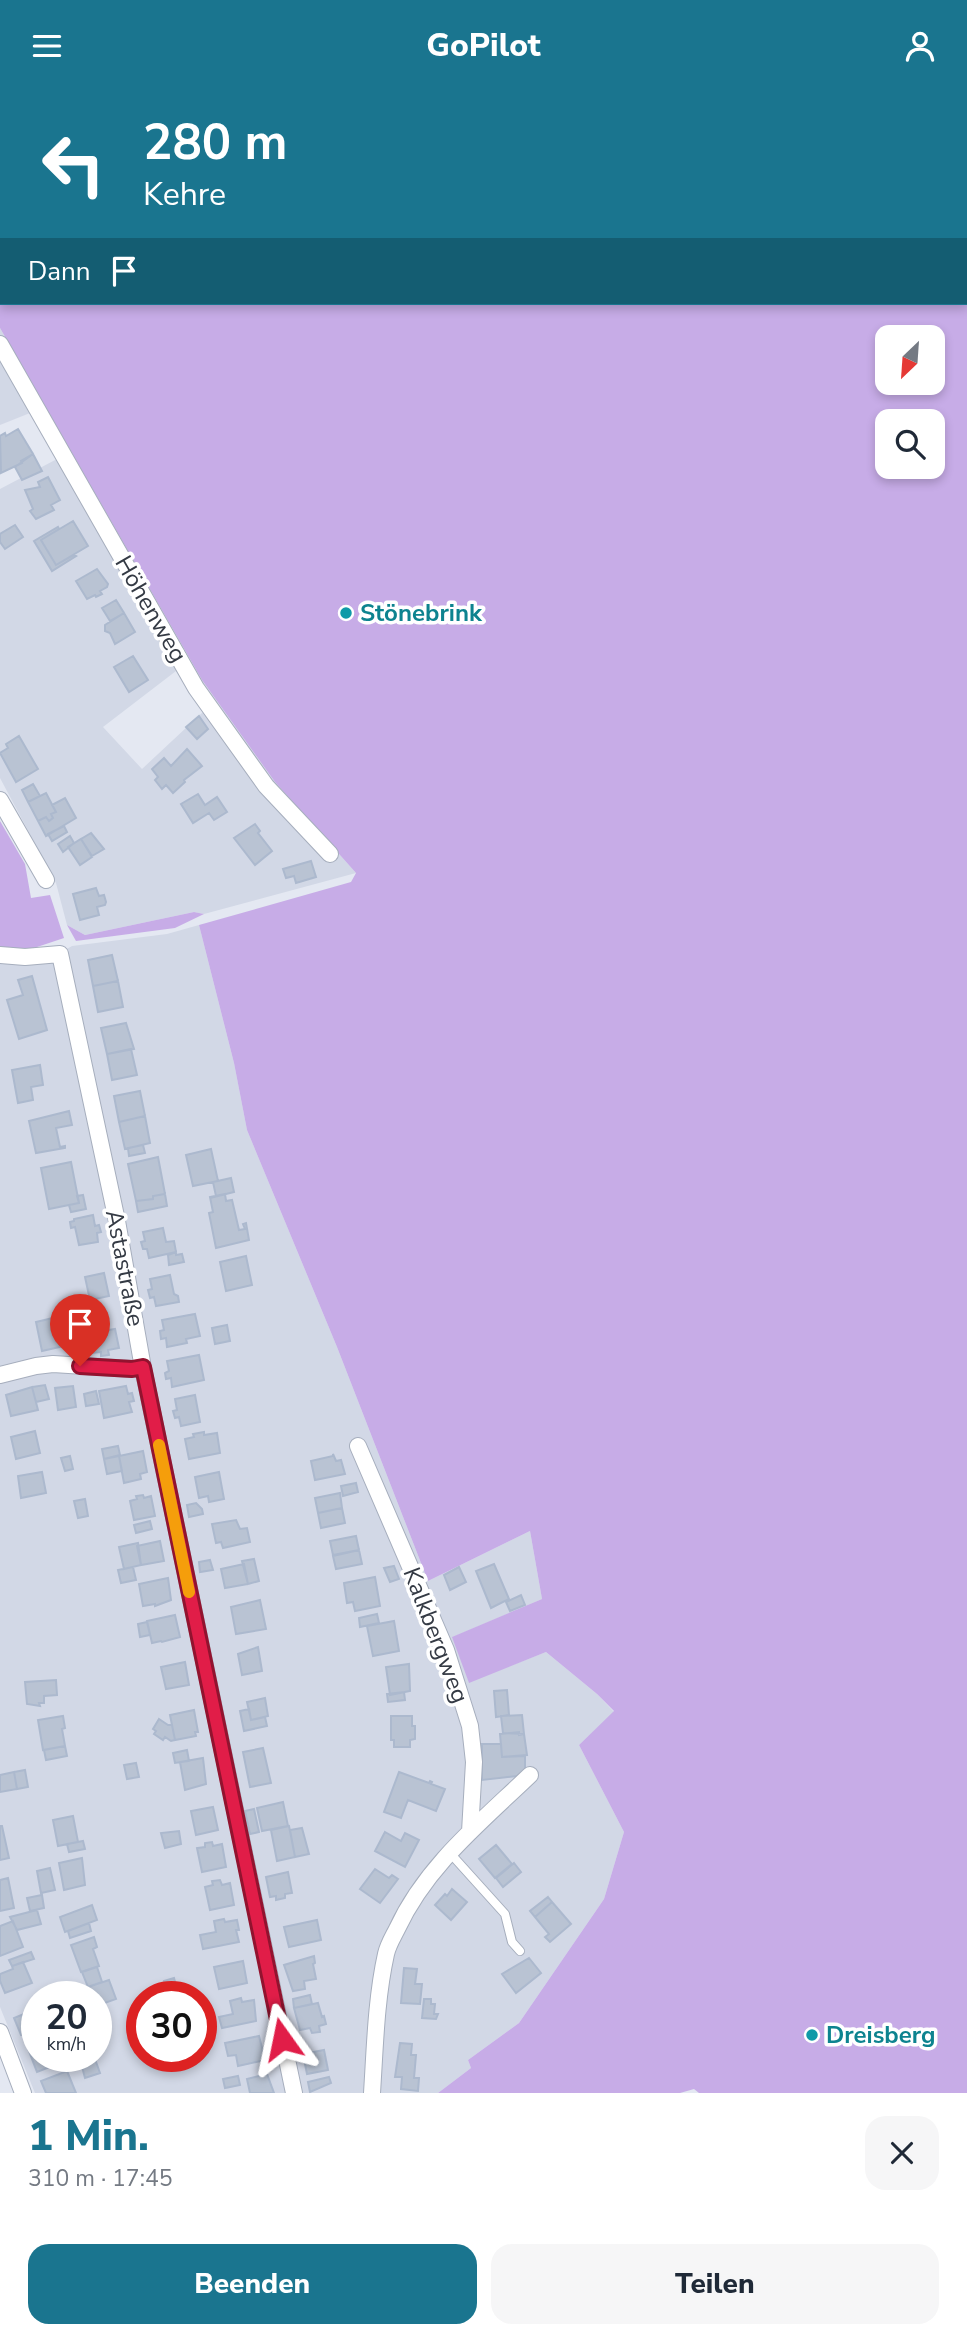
<!DOCTYPE html>
<html lang="de">
<meta charset="utf-8">
<style>
body{margin:0;font-family:"Nunito Sans",sans-serif;background:#f6f6f7;color:#1f2937;height:100vh;display:flex;flex-direction:column;font-size:26px;white-space:nowrap}
*{box-sizing:border-box;margin:0}
p{font-size:23px;color:#747a83}
.icon{flex:none;width:38px;height:38px;fill:none;stroke:currentColor;stroke-width:2;stroke-linecap:round;stroke-linejoin:round}
.map{position:relative;height:2002px;overflow:hidden}
.sheet{display:flex;flex-direction:column;background:#fff;flex:1}
.sheet>*{flex:none}
.guide{position:absolute;left:0px;top:0px;width:968px;height:214px;box-shadow:0 4px 10px #0003;background:#1a758f;color:#fff;overflow:hidden}
.needle{width:46px;rotate:205deg}
.tools{position:absolute;left:875px;top:234px;display:grid;gap:14px}
.tools a{display:grid;place-items:center;width:70px;height:70px;border-radius:14px;background:#fff;box-shadow:0 4px 10px #0003;font-size:35px}
.speed{position:absolute;left:21px;top:1890px;display:flex;gap:14px;font-size:35px;font-weight:700;text-align:center}
.speed>*{display:grid;place-content:center;width:91px;height:91px;border-radius:50%;background:#fff;box-shadow:0 4px 10px #0003;line-height:1}
.speed small{font-size:18px;font-weight:400}
.speed .limit{border:10px solid #d22;background:#fff;color:#111}
.pin{position:absolute;display:grid;place-items:center;width:60px;height:60px;color:#fff;margin:-72px -30px;border-radius:50% 50% 50% 0;rotate:-45deg;box-shadow:0 0 7px #0007}
.pin .icon{rotate:45deg}
.me{position:absolute;width:77px;margin:-38px;rotate:348deg;stroke-linejoin:round;filter:drop-shadow(0 0 5px #0008)}
.turn{display:flex;align-items:center;gap:24px;height:147px;padding:0 28px;font-size:32px}
.turn .icon{width:91px;height:91px;stroke-width:2.5}
.turn b{display:block;font-size:49px;line-height:60px}
.then{display:flex;align-items:center;height:66px;padding:0 28px;background:#0003;gap:14px;font-size:26px}
.round{display:grid;place-items:center;flex:none;width:74px;height:74px;border-radius:21px;background:#f6f6f7}
.headline{display:flex;align-items:center;justify-content:space-between;height:119px;padding:0 28px}
h1{font-size:42px;font-weight:800;line-height:52px;color:#1a758f}
.button{display:flex;gap:14px;margin-top:auto;padding:14px 28px}
.button a{flex:1;height:80px;border-radius:21px;background:#1a758f;color:#fff;font-size:28px;font-weight:800;line-height:80px;text-align:center}
.button a+a{background:#f6f6f7;color:#1f2937}
header{display:flex;justify-content:space-between;align-items:center;height:91px;padding:0 28px;background:#1a758f;color:#fff;font-size:32px;font-weight:800}
.map>svg:first-child{display:block}
.residential{fill:#d2d8e6;fill-rule:evenodd}
.green{fill:#c7ace7;fill-rule:evenodd}
.building{fill:#b9c3d3;stroke:#acb9ce;stroke-width:2}
.lines{fill:none;stroke-linecap:round;stroke-linejoin:round}
.lane-casing{stroke:#a6aebd;stroke-width:10}
.street-casing{stroke:#a6aebd;stroke-width:18}
.lane{stroke:#fff;stroke-width:8}
.street{stroke:#fff;stroke-width:16}
.route-casing{stroke:#92132f;stroke-width:18}
.route{stroke:#e11d48;stroke-width:12}
.slow{stroke:#f59e0b;stroke-width:12}
.culture-dot{fill:#0f9aa8;stroke:#fff;stroke-width:2.5}
.labels{text-anchor:middle;dominant-baseline:central;stroke-width:7;stroke-linejoin:round;paint-order:stroke}
.street-label{font-size:24px;fill:#343a44;stroke:#fff}
.culture-label{font-size:24px;font-weight:bold;fill:#0d838f;stroke:#fff;text-anchor:start}
</style>
<header><svg class="icon" aria-label="menu" viewBox="0 0 24 24"><path d="M4 6h16M4 12h16M4 18h16"/></svg>GoPilot<svg class="icon" aria-label="person" viewBox="0 0 24 24"><circle cx="12" cy="8" r="4"/><path d="M4 21q1-7 8-7t8 7"/></svg></header>
<div class="map">
<svg width="967" height="2002" viewBox="0 0 967 2002">
<rect width="100%" height="100%" fill="#e4e8f2"/>
<path class="residential" d="M0,237l202,352 73,102 81,91 -152,41 -10,-2 -109,23 -18,-10 -11,-42 -56,-105v-289l57,-30 -27,-46 -30,12zM176,580l27,41 -61,57 -39,-42z
M199,834l35,138 13,67 90,217 91,234 102,-50 12,68 -89,38 16,45 77,-30 51,42 17,18 -35,33 45,87 -20,67 -85,124 -51,37 3,8 -33,25h-403l-35,-86v-1048l51,-1 21,-12 95,-12zM37,1906h59v59h-59zM142,1906h59v59h-59z"/>
<path class="green" d="M0,0h967v2002h-268l-5,-4 -14,4h-242l33,-25 -3,-8 51,-37 85,-124 20,-67 -45,-87 35,-34 -17,-17 -51,-42 -77,31 -17,-46 90,-38 -12,-68 -102,50 -91,-234 -90,-217 -13,-67 -35,-138 152,-43 5,-9 -81,-91 -73,-102 -202,-352zM2,2h964v210h-964zM887,247h46v45h-46zM887,331h46v45h-46z
M0,730l25,43 6,34 19,-3 14,43 -33,11 -31,2z
M194,821l10,2 -29,14 -99,13 -9,-16 18,10z"/>
<path class="building" d="M18,338l15,25 -12,7 1,2 -21,10 -1,-37 5,-3 1,3z
M33,363l9,17 -20,9 -7,-13z
M48,386l12,23 -9,5 3,5 -18,9 -6,-8 3,-2 -8,-19 15,-3 -2,-5z
M73,430l15,25 -32,19 -15,-25z
M15,434l8,12 -18,12 -5,-7v-8z
M58,436l1,2 -18,11 15,25 18,-10 2,1 -24,15 -18,-30z
M97,478l11,15 -1,3 -7,4 2,3 -6,3 -1,-2 -8,4 -11,-18z
M116,509l8,13 -14,8 -8,-13z
M124,522l11,19 -20,12 -5,-11 -5,-2v-6z
M133,565l15,24 -19,12 -15,-25z
M199,625l9,13 -11,10 -11,-12z
M19,645l19,33 -22,13 -16,-29 8,-5 -2,-4z
M187,658l15,17 -18,14 1,2 -12,11 -7,-8 -4,4 -7,-9 3,-3 -6,-8 12,-11 7,8z
M33,693l7,12 -12,6 -6,-12z
M46,702l10,19 -5,2 2,4 -4,3 -3,-4 -8,4 -10,-19z
M198,703l7,11 12,-8 10,15 -13,8 -5,-7 -16,10 -12,-19z
M65,707l11,20 -30,18 -8,-15 8,-4 3,4 4,-3 -2,-4 5,-2 -4,-7z
M255,733l5,7 -2,2 14,18 -17,14 -21,-27z
M64,735l3,6 -15,9 -4,-7z
M91,742l13,16 -12,7 -11,-17z
M70,745l4,7 -11,9 -5,-8z
M81,748l11,18 -12,8 -12,-18z
M311,770l5,16 -20,6 -2,-7 -8,2 -3,-9z
M96,797l3,8 5,-1 2,7 -1,3 -8,2 2,8 -19,5 -7,-26z
M112,864l6,26 -25,5 -5,-26z
M32,885l15,54 -28,9 -12,-39 16,-5 -5,-15z
M118,890l5,26 -25,5 -5,-26z
M126,932l8,26 -27,5 -6,-26z
M131,958l6,26 -25,5 -5,-26z
M40,974l3,20 -12,2 2,13 -15,3 -6,-33z
M140,1000l5,25 -26,6 -5,-26z
M69,1020l3,14 -16,3 4,19 5,-1v2l-29,5 -7,-32z
M145,1025l5,27 -25,6 -6,-27z
M143,1054l2,8 -16,3 -1,-8z
M211,1058l7,32 -25,5 -7,-31z
M158,1066l7,37 -12,2v3l-17,2 -8,-37z
M71,1071l8,41 -30,6 -8,-41z
M231,1087l3,14 -24,6 6,-2 -3,-14z
M165,1103l2,12 -29,6 -2,-11 17,-2v-3z
M225,1103l1,7 6,-1 7,30 6,-1 -2,-5 3,-1 3,17 -33,8 -7,-35 4,-1 -3,-15z
M83,1104l3,14 -15,3 -2,-7 10,-2 -2,-7z
M93,1124l2,11 4,-1 2,7 -4,1 1,9 -19,3 -4,-18 -4,1 -1,-6 4,-1v-2z
M163,1137l3,14 8,-1 2,11 -27,6 -2,-9h-4l-2,-7 4,-1 -2,-9z
M176,1161v3l6,-1 2,8 -15,3 -1,-10z
M246,1165l6,29 -26,6 -6,-29z
M104,1182l5,23 -19,4 -5,-23z
M170,1184l4,19 4,2 1,6 -23,4 -2,-9 -4,1 -2,-8 4,-1 -2,-10z
M195,1223l5,22 -14,3 1,4 -20,4 -1,-9 -5,1 -1,-8 4,-1 -2,-10z
M85,1225l5,27 -13,3 -5,-24z
M57,1226l7,29 -22,5 -6,-29z
M102,1230l1,10 12,-2 4,19 -11,2 1,5 -8,1v-4l-9,1 -5,-29z
M227,1234l3,16 -15,3 -3,-16z
M199,1264l5,25 -32,7 -1,-9 -5,1 -1,-6 4,-2 -2,-10z
M45,1294l4,14 -13,3 -4,-15z
M73,1295l3,21 -18,3 -3,-22z
M126,1295l2,8 4,-1 2,8 -5,1 3,10 -28,6 -5,-27z
M32,1296l6,23 -27,6 -5,-21z
M96,1300l3,13 -13,2 -2,-12z
M195,1304l5,27 -19,4 -2,-9 -4,1 -2,-7 4,-1 -2,-11z
M35,1340l5,22 -24,6 -5,-22z
M204,1341v3l13,-2 3,20 -31,6 -4,-20 9,-2 -1,-3z
M118,1355l2,9 -16,4 -2,-10z
M143,1360l4,21 -7,2 1,5 -17,4 -5,-27z
M333,1363l3,7 5,-1 4,14 -30,6 -4,-19 22,-5z
M70,1365l3,13 -8,2 -4,-13z
M119,1365l3,15 -15,3 -3,-15z
M42,1381l4,21 -25,5 -3,-22z
M219,1381l5,27 -15,3 -1,-6 -9,2 -4,-21z
M356,1392l2,9 -15,4 -2,-10z
M340,1402l2,15 -24,5 -3,-15z
M143,1404l1,3 7,-2 4,20 -21,4 -4,-19 7,-2 -1,-3z
M85,1408l3,17 -10,2 -4,-17z
M196,1412l6,6 1,5 -14,3 -2,-12z
M342,1417l3,15 -24,5 -3,-15z
M236,1429l4,9 7,-1 3,14 -27,6 -2,-6 -5,1 -4,-19z
M150,1430l2,8 -16,4 -2,-8z
M356,1445l3,14 -26,5 -3,-14z
M160,1450l4,20 -23,4 -4,-19z
M138,1452l3,22 -17,4 -5,-22z
M359,1459l3,14 -26,5 -3,-13z
M254,1468l5,22 -11,3 -6,-23z
M210,1469l3,10 -13,2 -1,-10z
M244,1473l4,20 -23,4 -4,-19z
M494,1473l15,35 -18,9 -15,-37z
M394,1475l5,13 -9,3 -6,-14z
M133,1476l3,13 -15,3 -3,-13z
M459,1476l7,15 -16,8 -6,-15z
M375,1486l5,29 -25,5 -2,-9 -6,1 -3,-20z
M168,1487l3,22 -16,6v-2l-12,2 -4,-22z
M521,1504l4,10 -15,6 -4,-9z
M260,1509l6,29 -30,5 -5,-27z
M377,1523l2,9 -19,4 -1,-9z
M175,1524l5,22 -18,5 -1,-1 -9,2 -5,-22z
M394,1530l5,30 -26,5 -6,-30z
M147,1531l3,13 -10,2 -2,-13z
M258,1556l4,24 -20,4 -4,-21z
M185,1571l4,23 -23,4 -5,-22z
M409,1573l1,27 -20,4 -4,-28z
M56,1589l1,15 -13,1v7h-5l1,3 -13,-2 -2,-22z
M507,1599l2,25 -13,2 -2,-26z
M404,1601l1,8 -17,2 -1,-8z
M265,1607l3,18 -17,4 -4,-18z
M249,1618l2,11 14,-3 2,9 -23,5 -4,-20z
M194,1619l4,22h-3l1,4 -21,4 -5,-25z
M522,1624l2,19 -21,-1 -2,-17z
M63,1625l2,12 -3,1 3,17 -22,4 -5,-30z
M391,1625h21v10h3v13l-5,1v7h-16v-7h-3z
M159,1628l9,6h4l3,15 -4,1 -6,-4 -2,3 -9,-6 2,-3 -3,-2z
M519,1641v3l5,-1 3,21 -25,2 -2,-23z
M482,1653h19l1,13 23,-1v14l-8,6 -35,4z
M65,1655l2,10 -21,4 -2,-10z
M263,1657l8,35 -21,4 -7,-35z
M187,1659l2,11 -14,2 -2,-10z
M203,1667l3,26 -21,6 -5,-28z
M136,1672l3,14 -12,2 -3,-14z
M25,1679l3,17 -11,2 -3,-17z
M14,1681l3,17 -17,3v-17z
M399,1681l30,11 1,-2 2,1 -1,2 14,5 -9,22 -28,-11 -7,18 -17,-6z
M283,1711l5,24 -26,5 -5,-23z
M213,1716l5,23 -22,5 -5,-24z
M254,1718l5,23 -9,2 -5,-23z
M73,1725l5,26 -20,4 -5,-26z
M0,1735h2l7,32 -9,2z
M289,1735l6,31 -18,4 -6,-31z
M302,1737l7,26 -14,3 -5,-27z
M179,1740l2,13 -16,4 -4,-15z
M385,1741l16,9 4,-8 14,7 -14,27 -30,-16z
M83,1750l2,8 -16,3 -2,-8z
M212,1751l1,4 9,-2 4,23 -24,5 -5,-24 8,-1v-4z
M496,1754l16,19 -17,14 -16,-19z
M82,1767l3,27 -21,5 -5,-27z
M514,1772l7,9 -18,15 -7,-9z
M50,1777l5,22 -14,3 -4,-22z
M375,1778l14,9 3,-3 6,4 -18,24 -20,-14z
M288,1781l4,21 -7,1v4l-9,2v-4l-6,1 -4,-20z
M8,1787l6,30 -14,3v-31z
M220,1789l2,5 8,-2 4,22 -24,5 -5,-23 8,-2 -1,-4z
M452,1798l15,13 -16,18 -16,-15 10,-11 2,2z
M42,1804l2,13 -14,3 -3,-13z
M548,1806l4,5 -17,15 -5,-6z
M552,1811l19,22 -21,18 -5,-5 4,-3 -14,-17z
M92,1814l5,15 -32,12 -5,-15z
M37,1819l4,14 -24,6 -7,-13z
M224,1828l1,3 12,-2 2,10h-3l3,12 -36,7 -3,-14 16,-3 -2,-11z
M317,1829l4,20 -32,7 -5,-20z
M13,1830l10,26 -23,9v-30z
M89,1832l2,8 -21,7 -2,-7z
M94,1846l3,10 -4,2 6,17 -18,6 -10,-27z
M31,1861l3,7 -22,7 -3,-6z
M314,1865l1,7 -2,1 3,15 -12,2 1,8 -12,2 -9,-26z
M529,1867l12,15 -25,20 -14,-19z
M243,1870l4,22 -28,6 -5,-22z
M23,1871l9,21 -27,10 -5,-12v-7l13,-5 -1,-3z
M97,1876l5,15 -14,5 -6,-15z
M404,1877l13,1 -2,15h7l-2,20 -19,-1z
M174,1887l4,15 -11,2 -3,-14z
M109,1889l7,19 -20,7v-9h-5l-1,-3 -6,2 -2,-7z
M310,1904l2,9 -18,4 -1,-9z
M241,1907l1,4 12,-2 2,21 -34,7 -3,-11 14,-3 -3,-13z
M424,1908h7v5h4l-1,10h4l-2,5 -14,-1z
M318,1912l4,14 2,-1 2,8 -7,2 1,6 -8,1 -2,-5 -10,2 -6,-22z
M36,1918l1,20 -16,6 -7,-17z
M259,1945l6,24 -27,6 -2,-11 -8,1 -3,-13z
M37,1951v14h24l2,6 -26,10 -10,-26z
M400,1952l12,1 -1,11h5l-2,23h5l-1,13 -17,-2 1,-12h-7z
M324,1959l4,20 -21,4 -4,-20z
M95,1968l5,14 -15,5 -4,-15z
M67,1980l9,22h-30l-5,-12z
M267,1983l7,19h-24l-3,-14z
M238,1985l2,9 -15,3 -2,-9z
M329,1986l2,6 -21,9 -2,-10z"/>
<g class="lines">
<defs>
<path id="lane" d="M450,1762l55,61 7,28 8,9"/>
<path id="street" d="M0,253l196,344 70,98 64,68
M0,709l46,80
M0,864l25,2 35,-3 57,267 26,147 151,725
M0,1284l36,-9 17,-2 79,5 11,-1
M358,1355l88,204 24,76 4,36 -4,70
M0,1941l23,61
M372,2002c3,-46 4,-94 14,-139 2,-9 7,-17 11,-25 29,-63 84,-107 133,-154"/>
</defs>
<use href="#lane" class="lane-casing"/>
<use href="#street" class="street-casing"/>
<use href="#lane" class="lane"/>
<use href="#street" class="street"/>
</g>
<g class="lines">
<defs>
<path id="route" d="M80,1275l52,3 11,-2 139,672"/>
</defs>
<use href="#route" class="route-casing"/>
<use href="#route" class="route"/>
<path class="slow" d="M159,1354l30,147"/>
</g>
<g class="culture-dot">
<circle cx="346" cy="522" r="7"/>
<circle cx="812" cy="1944" r="7"/>
</g>
<g class="labels">
<g class="street-label">
<text transform="translate(151 518) rotate(60)">Höhenweg</text>
<text transform="translate(125 1177) rotate(79)">Astastraße</text>
<text transform="translate(436 1544) rotate(69)">Kalkbergweg</text>
</g>
<g class="culture-label">
<text x="360" y="522">Stönebrink</text>
<text x="826" y="1944">Dreisberg</text>
</g>
</g>
</svg>
<div class="tools">
<a><svg class="needle" viewBox="-14 -14 28 28"><path d="M0-13l5 13h-10z" fill="#e53935"/><path d="M0 13l5-13h-10z" fill="#747a83"/></svg></a>
<a><svg class="icon" aria-label="search" viewBox="0 0 24 24"><circle cx="10" cy="10" r="6"/><path d="M15 15l6 6"/></svg></a>
</div>
<div class="speed"><div>20<small>km/h</small></div><div class="limit">30</div></div>
<div class="pin" style="left:80px;top:1275px;background:#d93025"><svg class="icon" aria-label="arrive" viewBox="0 0 24 24"><path d="M6 21V4h12l-3 4 3 4H6"/></svg></div>
<svg class="me" style="left:282px;top:1948px" viewBox="-20 -20 40 40"><path d="M0-17L14 15 0 8-14 15z" fill="#e11d48" stroke="#fff" stroke-width="4"/></svg>
<div class="guide">
<div class="turn"><svg class="icon" aria-label="left" viewBox="0 0 24 24"><path d="M17 20v-9H6M10 6l-5 5 5 5"/></svg><div><b>280 m</b>Kehre</div></div>
<div class="then">Dann<svg class="icon" aria-label="arrive" viewBox="0 0 24 24"><path d="M6 21V4h12l-3 4 3 4H6"/></svg></div>
</div>
</div>
<section class="sheet">
<div class="headline"><div><h1>1 Min.</h1><p>310 m · 17:45</p></div><a class="round"><svg class="icon" aria-label="close" viewBox="0 0 24 24"><path d="M6 6l12 12M18 6L6 18"/></svg></a></div>
<div class="button"><a>Beenden</a><a>Teilen</a></div>
</section>
